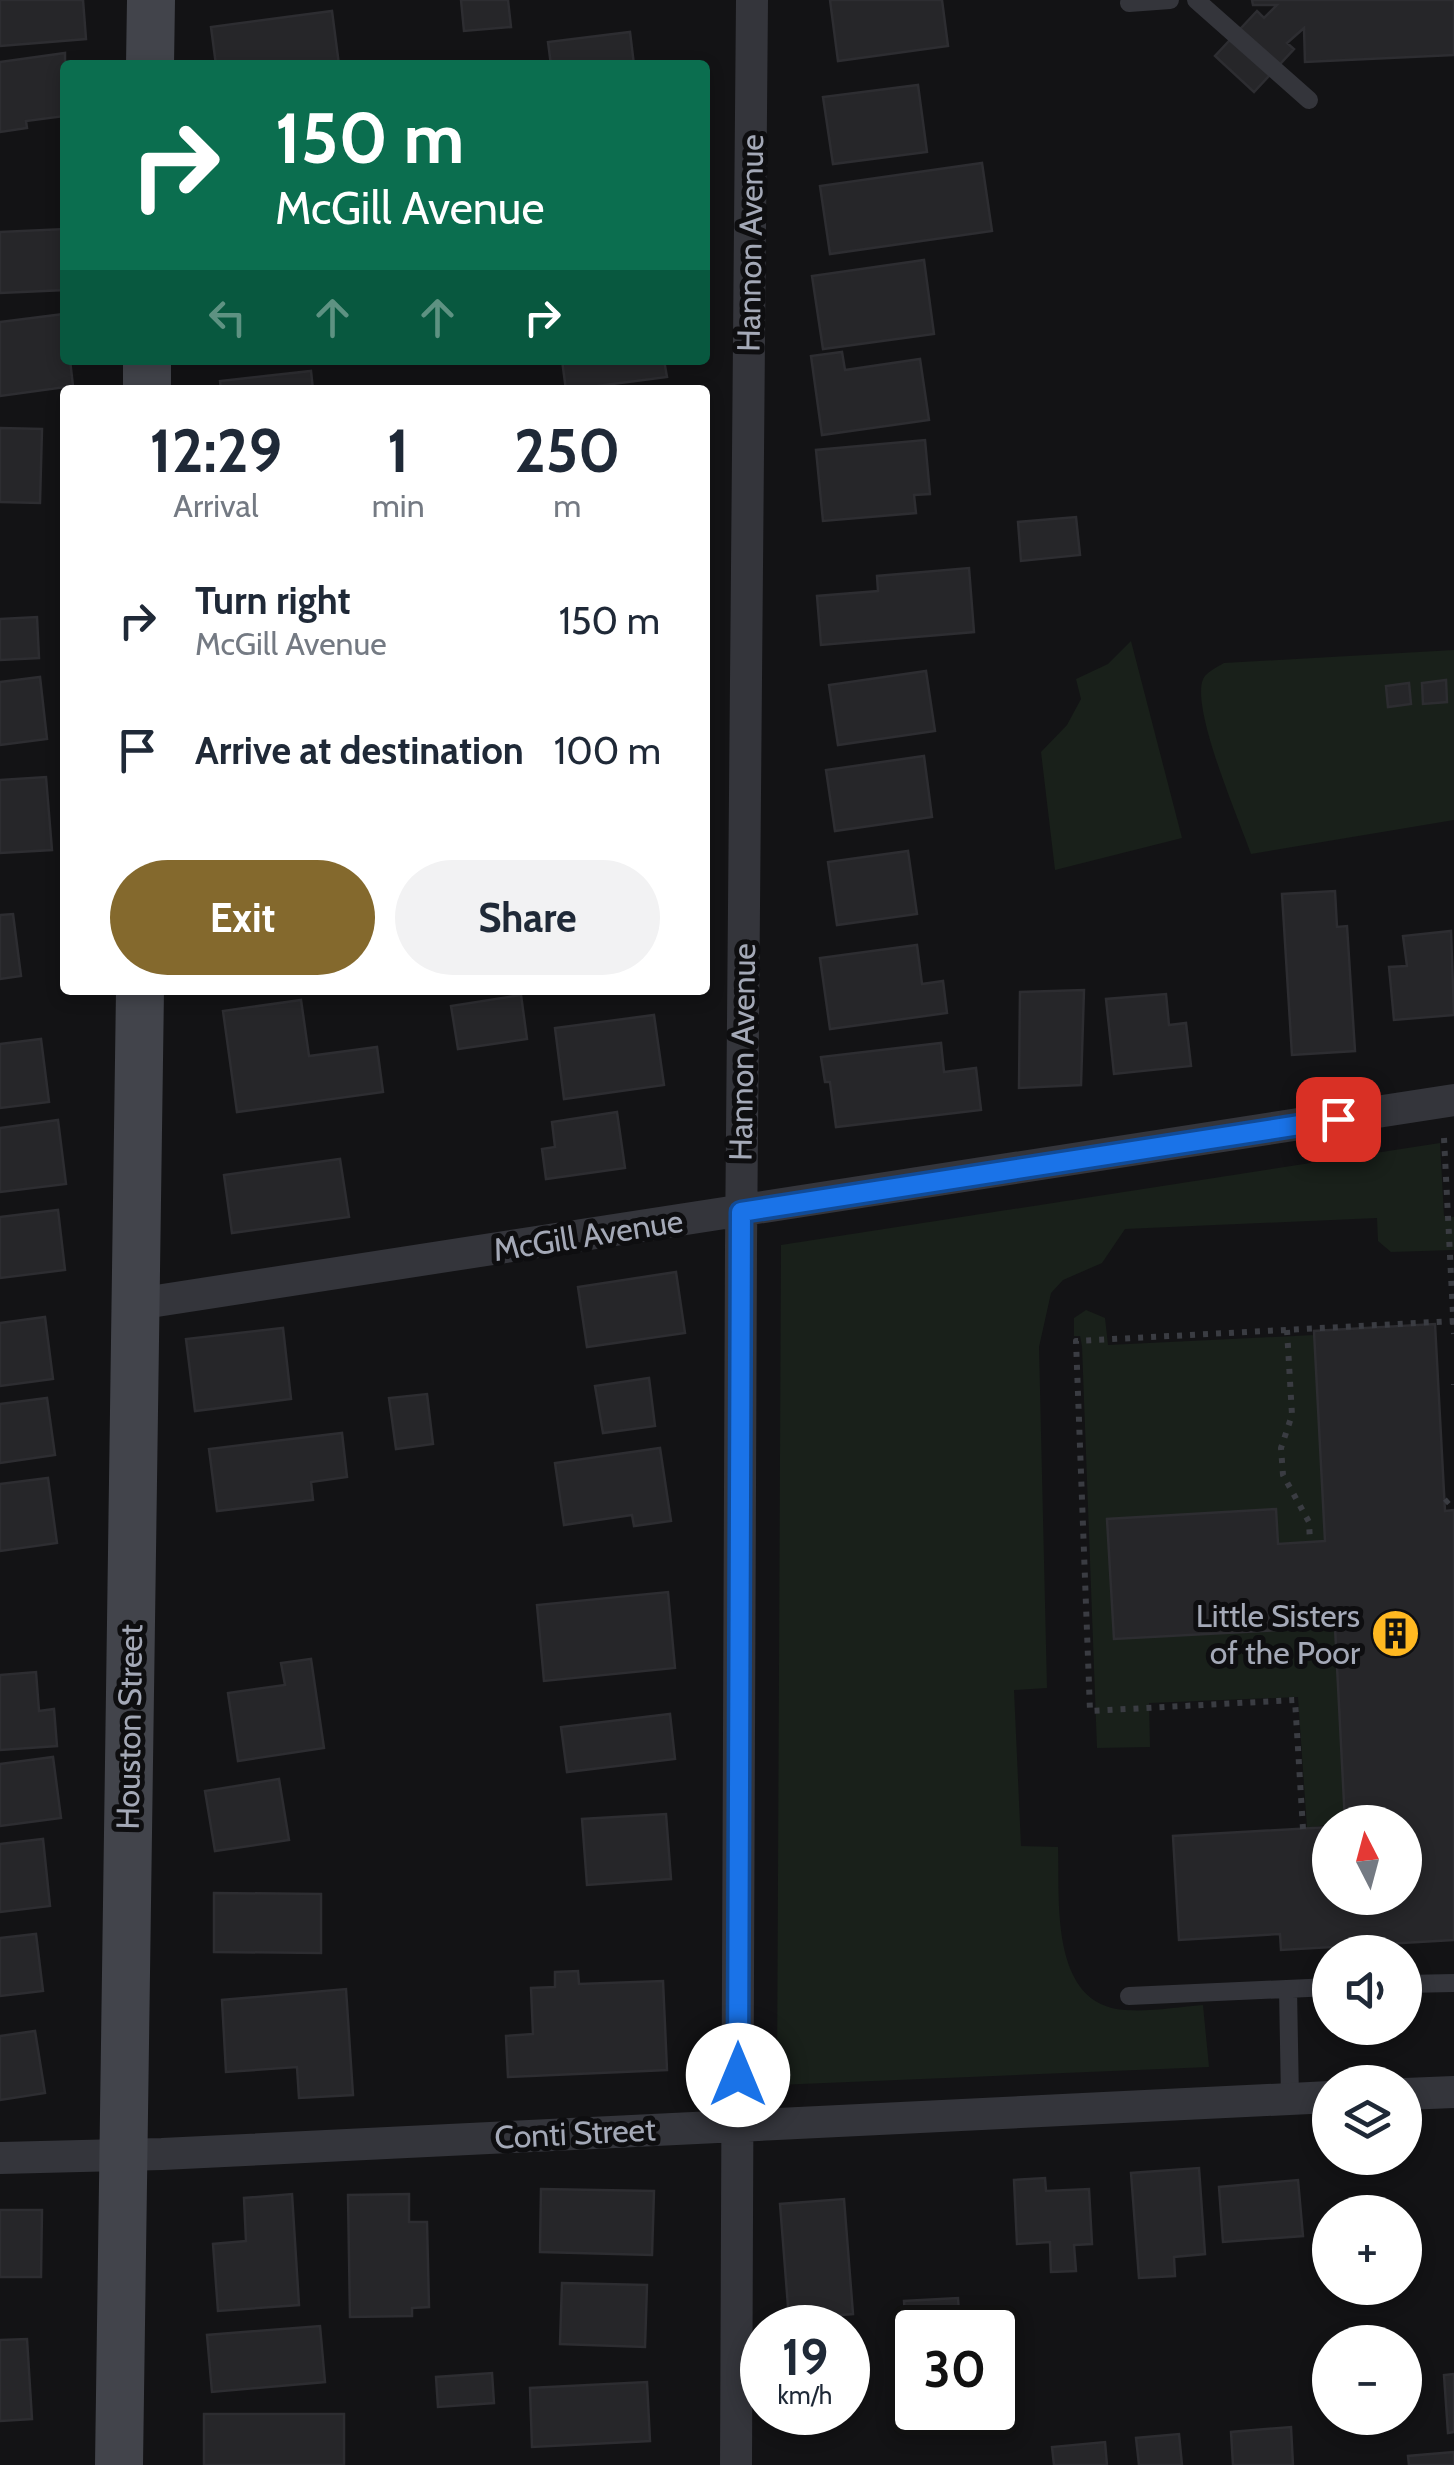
<!DOCTYPE html>
<meta charset="utf-8">
<style>
body{margin:0;font-family:Cabin,sans-serif;background:#f2f2f3;color:#1f2937;height:100vh;display:flex;flex-direction:column;font-size:38px;white-space:nowrap}
*{box-sizing:border-box;margin:0}
p{font-size:32px;color:#747a83}
.icon{flex:none;width:55px;height:55px;fill:none;stroke:currentColor;stroke-width:2;stroke-linecap:round;stroke-linejoin:round}
.map{position:relative;flex:1;overflow:hidden}
.panel{position:absolute;left:60px;top:385px;width:650px;height:610px;display:flex;flex-direction:column;background:#fff;border-radius:10px;box-shadow:0 5px 15px #0003}
.panel>*{flex:none}
.hud{position:absolute;left:60px;top:60px;width:650px;height:305px;border-radius:10px;box-shadow:0 5px 15px #0003;background:#0b6e4f;color:#fff;overflow:hidden}
.needle{width:65px;rotate:354deg}
.controls{position:absolute;left:1312px;top:1805px;display:grid;gap:20px}
.controls a{display:grid;place-items:center;width:110px;height:110px;border-radius:50%;background:#fff;box-shadow:0 5px 15px #0003;font-size:50px}
.speed{position:absolute;left:740px;top:2305px;display:flex;gap:20px;font-size:50px;font-weight:700;text-align:center}
.speed>*{display:grid;place-content:center;width:130px;height:130px;border-radius:50%;background:#fff;box-shadow:0 5px 15px #0003;line-height:1}
.speed small{font-size:25px;font-weight:400}
.speed .limit{border:5px solid #111;border-radius:15px;background:#fff;color:#111}
.pin{position:absolute;display:grid;place-items:center;width:85px;height:85px;color:#fff;margin:-42px;border-radius:20px;box-shadow:0 5px 15px #0006}
.me{position:absolute;width:110px;margin:-55px;rotate:0deg;stroke-linejoin:round;filter:drop-shadow(0 0 8px #0008)}
.turn{display:flex;align-items:center;gap:35px;height:210px;padding:0 50px;font-size:45px}
.turn .icon{width:130px;height:130px;stroke-width:2.5}
.turn b{display:block;font-size:70px;line-height:85px}
.lanes{display:flex;align-items:center;height:95px;padding:0 50px;background:#0003;justify-content:center;gap:50px;direction:ltr}
.lanes .off{opacity:.35}
.eta{display:flex;justify-content:space-evenly;align-items:center;height:170px;text-align:center}
.eta b{font-size:60px;font-weight:700;line-height:70px}
.action{display:flex;gap:20px;margin-top:auto;padding:20px 50px}
.action a{flex:1;height:115px;border-radius:60px;background:#84692d;color:#fff;font-size:40px;font-weight:700;line-height:115px;text-align:center}
.action a+a{background:#f2f2f3;color:#1f2937}
ul{padding:0;list-style:none}
li{display:flex;align-items:center;gap:30px;height:130px;padding:0 50px}
li div{flex:1}
li b{display:block;font-size:38px}
li em{font-style:normal}
.map>svg:first-child{display:block}
.green{fill:#19201a}
.building{fill:#262629;stroke:#2d2d31;stroke-width:2.5}
.lines{fill:none;stroke-linecap:round;stroke-linejoin:round}
.path{stroke:#3a3c42;stroke-width:6;stroke-dasharray:5 8;stroke-linecap:butt}
.lane{stroke:#34353b;stroke-width:18}
.street{stroke:#34353b;stroke-width:32}
.secondary{stroke:#42444b;stroke-width:48}
.route-casing{stroke:#114b97;stroke-width:25}
.route{stroke:#1a73e8;stroke-width:18}
.labels{text-anchor:middle;dominant-baseline:central;stroke-width:10;stroke-linejoin:round;paint-order:stroke}
.street-label{font-size:32px;fill:#a4a9b7;stroke:#0e0e10}
.poi-label{font-size:32px;fill:#a4a9b7;stroke:#0e0e10;text-anchor:end}
</style>
<div class="map">
<svg width="1454" height="2465" viewBox="0 0 1454 2465">
<rect width="100%" height="100%" fill="#131315"/>
<path class="green" d="M1131,641l51,197 -127,32 -14,-118 26,-27 14,-26 -5,-20 32,-15z
M1454,650v170l-203,34c-10,-30 -65,-155 -46,-178 4,-5 14,-10 19,-13z
M1440,1143l4,73 10,1v33l-63,2 -13,-11 -1,-23 -252,11 -23,34 -39,17 -12,13 -12,54 8,341 -33,2 7,156 37,1c2,53 -9,158 67,163 25,2 53,-3 78,-5l6,62 -432,18 4,-840z
M1086,1310l19,8 3,27 206,-10 11,206 -47,3 -3,-35 -167,10 6,119 221,-11 10,195 -38,6 -9,-131 -149,6 1,44 -53,1 -15,-402 -2,-10h-6v-18z"/>
<path class="building" d="M0,0h83l3,39 -86,7z
M461,0h47l3,27 -47,4z
M830,0h112l6,46 -110,15z
M1252,0h202v55l-149,7 -1,-34 -17,15 7,6 -40,43 -39,-36 42,-45 7,7 13,-13h-24z
M332,11l7,54h-123l-5,-38z
M630,32l4,33h-83l-3,-23z
M65,53v63l-39,5 1,7 -27,4v-70z
M918,85l9,67 -94,12 -10,-67z
M982,163l10,68 -162,23 -10,-68z
M65,229v61l-65,3v-61z
M924,260l10,74 -111,15 -11,-73z
M64,314l1,46h5l3,26 -73,10v-74z
M842,352l3,18 75,-11 9,61 -107,15 -11,-79z
M562,360h102l3,17 -101,13z
M311,371l2,19h-92l-1,-9z
M0,428l42,1 -2,74 -40,-1z
M925,440l5,54 -16,1 2,18 -93,8 -7,-71z
M1076,517l4,38 -59,6 -3,-39z
M969,568l5,64 -153,13 -4,-49 61,-5 -1,-15z
M37,617l2,41 -39,2v-41z
M926,671l9,60 -97,14 -9,-60z
M40,677l7,62 -47,6v-63z
M1446,680l1,22 -24,2 -1,-21z
M1409,683l2,21 -23,3 -2,-21z
M924,756l8,61 -97,14 -9,-61z
M46,777l6,73 -52,3v-73z
M908,851l9,63 -80,11 -9,-63z
M1335,891l2,36 10,-1 8,125 -63,4 -10,-161z
M13,914l8,62 -21,3v-64z
M1451,931l3,84 -60,5 -5,-53 18,-1 -4,-30z
M917,945l5,39 21,-3 4,32 -117,16 -10,-71z
M1084,990l-3,95 -62,3 1,-96z
M1166,994l3,31 17,-2 5,43 -77,8 -8,-75z
M521,995l6,44 -69,10 -7,-43z
M301,1000l8,56 68,-9 6,45 -146,20 -14,-101z
M654,1015l10,70 -100,14 -9,-71z
M41,1039l8,63 -49,6v-64z
M941,1043l3,29 32,-4 5,42 -145,17 -6,-45h-5l-4,-25z
M617,1112l8,56 -79,11 -4,-30 13,-2 -3,-25z
M58,1120l8,64 -66,8v-64z
M340,1159l9,58 -117,16 -8,-58z
M58,1210l7,60 -65,8v-61z
M676,1272l9,61 -98,14 -9,-60z
M45,1317l8,62 -53,7v-63z
M1435,1324l10,187 9,-1v430l-173,10 -1,-16 -101,6 -6,-104 157,-9v71h75v-76h-60l-10,-195 -221,12 -7,-120 169,-10 2,35 47,-3 -11,-210z
M283,1328l8,71 -96,12 -9,-72z
M649,1378l6,48 -52,7 -8,-47z
M427,1394l6,50 -37,5 -7,-51z
M47,1398l8,57 -55,8v-59z
M342,1433l5,44 -36,5 2,18 -96,11 -8,-62z
M660,1448l11,73 -37,5 -2,-11 -68,10 -9,-62z
M48,1478l9,65 -57,8v-67z
M668,1592l7,76 -131,13 -7,-76z
M311,1659l13,89 -86,13 -10,-68 57,-8 -4,-22z
M36,1672l3,39 15,-2 3,37 -57,4v-75z
M670,1714l5,45 -108,13 -6,-45z
M53,1757l8,61 -61,8v-62z
M279,1779l10,61 -74,11 -10,-60z
M666,1814l5,65 -84,6 -5,-66z
M43,1839l7,67 -50,6v-68z
M214,1893l107,1v59l-107,-1z
M36,1934l7,57 -43,5v-58z
M578,1971l1,13 84,-3 4,89 -159,7 -2,-41 27,-2 -2,-46 24,-1v-15z
M346,1989l7,106 -54,3 -2,-31 -71,5 -4,-72z
M35,2031l10,62 -45,7v-64z
M1199,2168l6,86 -31,3 1,19 -36,2 -8,-105z
M1045,2178l1,13 43,-2 3,55 -18,1 2,26 -25,1 -1,-30 -33,2 -3,-64z
M1298,2180l5,56 -80,6 -4,-55z
M541,2189l113,2 -2,64 -112,-3z
M292,2194l7,111 -81,6 -5,-67 33,-3 -2,-43z
M409,2194v28h18l2,85 -17,1v8l-62,1 -2,-122z
M844,2199l9,115 -64,5 -9,-115z
M0,2210h42l-1,67h-41z
M562,2283l85,2 -2,62 -85,-3z
M958,2298l2,30h-48v19h-5l-3,-46z
M320,2326l5,56 -113,10 -5,-57z
M27,2339l5,80 -32,2v-81z
M492,2373l2,30 -56,4 -2,-30z
M1454,2374v58l-6,1 -4,-58z
M647,2382l3,59 -118,6 -2,-59z
M204,2414h140v51h-140z
M1291,2427l2,38h-60l-2,-33z
M1179,2434l3,31h-43l-3,-27z
M1105,2442l2,23h-53l-2,-18z
M1454,2452v13h-45l-1,-9z"/>
<g class="lines">
<path class="path" d="M1444,1138l10,196
M1287,1330l5,85 -11,33 2,27 26,47 1,20
M1454,1384v1
M1445,1503l9,-8
M1303,1829l-8,-129 -205,11 -14,-370 378,-20"/>
<path class="lane" d="M1196,0l113,100
M1129,3l41,-3
M1405,1984l49,-1
M1288,1989l2,110
M1129,1996l201,-9"/>
<path class="street" d="M137,1304l1317,-204
M1405,2094l49,-2
M0,2158l162,-4 1168,-57
M736,2465l5,-1218 11,-1247"/>
<path class="secondary" d="M150,65l1,-65
M147,390v-30
M119,2465l21,-1475"/>
</g>
<g class="lines">
<defs>
<path id="route" d="M738,2075l3,-863 597,-93"/>
</defs>
<use href="#route" class="route-casing"/>
<use href="#route" class="route"/>
</g>
<defs>
<symbol id="building-disc" viewBox="-11 -11 22 22"><circle r="9.5" fill="#ffb821" stroke="#0e0e10"/><path d="M-4-6H4V6H1V3H-1V6H-4ZM-2.5-4.3h1.7v1.8h-1.7ZM.8-4.3h1.7v1.8H.8ZM-2.5-1h1.7V.8h-1.7ZM.8-1h1.7V.8H.8Z" fill="#111"/></symbol>
</defs>
<g fill-rule="evenodd">
<use href="#building-disc" x="1368" y="1606" width="55" height="55"/>
</g>
<g class="labels">
<g class="street-label">
<text transform="translate(750 243) rotate(-89)">Hannon Avenue</text>
<text transform="translate(742 1052) rotate(-89)">Hannon Avenue</text>
<text transform="translate(588 1235) rotate(-9)">McGill Avenue</text>
<text transform="translate(129 1727) rotate(-89)">Houston Street</text>
<text transform="translate(575 2133) rotate(-3)">Conti Street</text>
</g>
<g class="poi-label">
<text x="1360" y="1615">Little Sisters<tspan x="1360" dy="37">of the Poor</tspan></text>
</g>
</g>
</svg>
<div class="controls">
<a><svg class="needle" viewBox="-14 -14 28 28"><path d="M0-13l5 13h-10z" fill="#e53935"/><path d="M0 13l5-13h-10z" fill="#747a83"/></svg></a>
<a><svg class="icon" aria-label="sound" viewBox="0 0 24 24"><path d="M4 9h4l5-4v14l-5-4H4zM17 9q2 3 0 6"/></svg></a>
<a><svg class="icon" aria-label="layers" viewBox="0 0 24 24"><path d="M12 4l9 5-9 5-9-5zM3 14l9 5 9-5"/></svg></a>
<a>+</a>
<a>−</a>
</div>
<div class="speed"><div>19<small>km/h</small></div><div class="limit">30</div></div>
<div class="pin" style="left:1338px;top:1119px;background:#d93025"><svg class="icon" aria-label="arrive" viewBox="0 0 24 24"><path d="M6 21V4h12l-3 4 3 4H6"/></svg></div>
<svg class="me" style="left:738px;top:2075px" viewBox="-20 -20 40 40"><circle r="19" fill="#fff"/><path d="M0-13L10 11 0 6-10 11z" fill="#1a73e8"/></svg>
<div class="hud">
<div class="turn"><svg class="icon" aria-label="right" viewBox="0 0 24 24"><path d="M7 20v-9h11M14 6l5 5-5 5"/></svg><div><b>150 m</b>McGill Avenue</div></div>
<div class="lanes"><svg class="icon off" aria-label="left" viewBox="0 0 24 24"><path d="M17 20v-9H6M10 6l-5 5 5 5"/></svg><svg class="icon off" aria-label="ahead" viewBox="0 0 24 24"><path d="M12 20V5M6 11l6-6 6 6"/></svg><svg class="icon off" aria-label="ahead" viewBox="0 0 24 24"><path d="M12 20V5M6 11l6-6 6 6"/></svg><svg class="icon" aria-label="right" viewBox="0 0 24 24"><path d="M7 20v-9h11M14 6l5 5-5 5"/></svg></div>
</div>
<section class="panel">
<div class="eta">
<div><b>12:29</b><p>Arrival</p></div>
<div><b>1</b><p>min</p></div>
<div><b>250</b><p>m</p></div>
</div>
<ul>
<li><svg class="icon" aria-label="right" viewBox="0 0 24 24"><path d="M7 20v-9h11M14 6l5 5-5 5"/></svg><div><b>Turn right</b><p>McGill Avenue</p></div><em>150 m</em></li>
<li><svg class="icon" aria-label="arrive" viewBox="0 0 24 24"><path d="M6 21V4h12l-3 4 3 4H6"/></svg><div><b>Arrive at destination</b></div><em>100 m</em></li>
</ul>
<div class="action"><a>Exit</a><a>Share</a></div>
</section>
</div>
